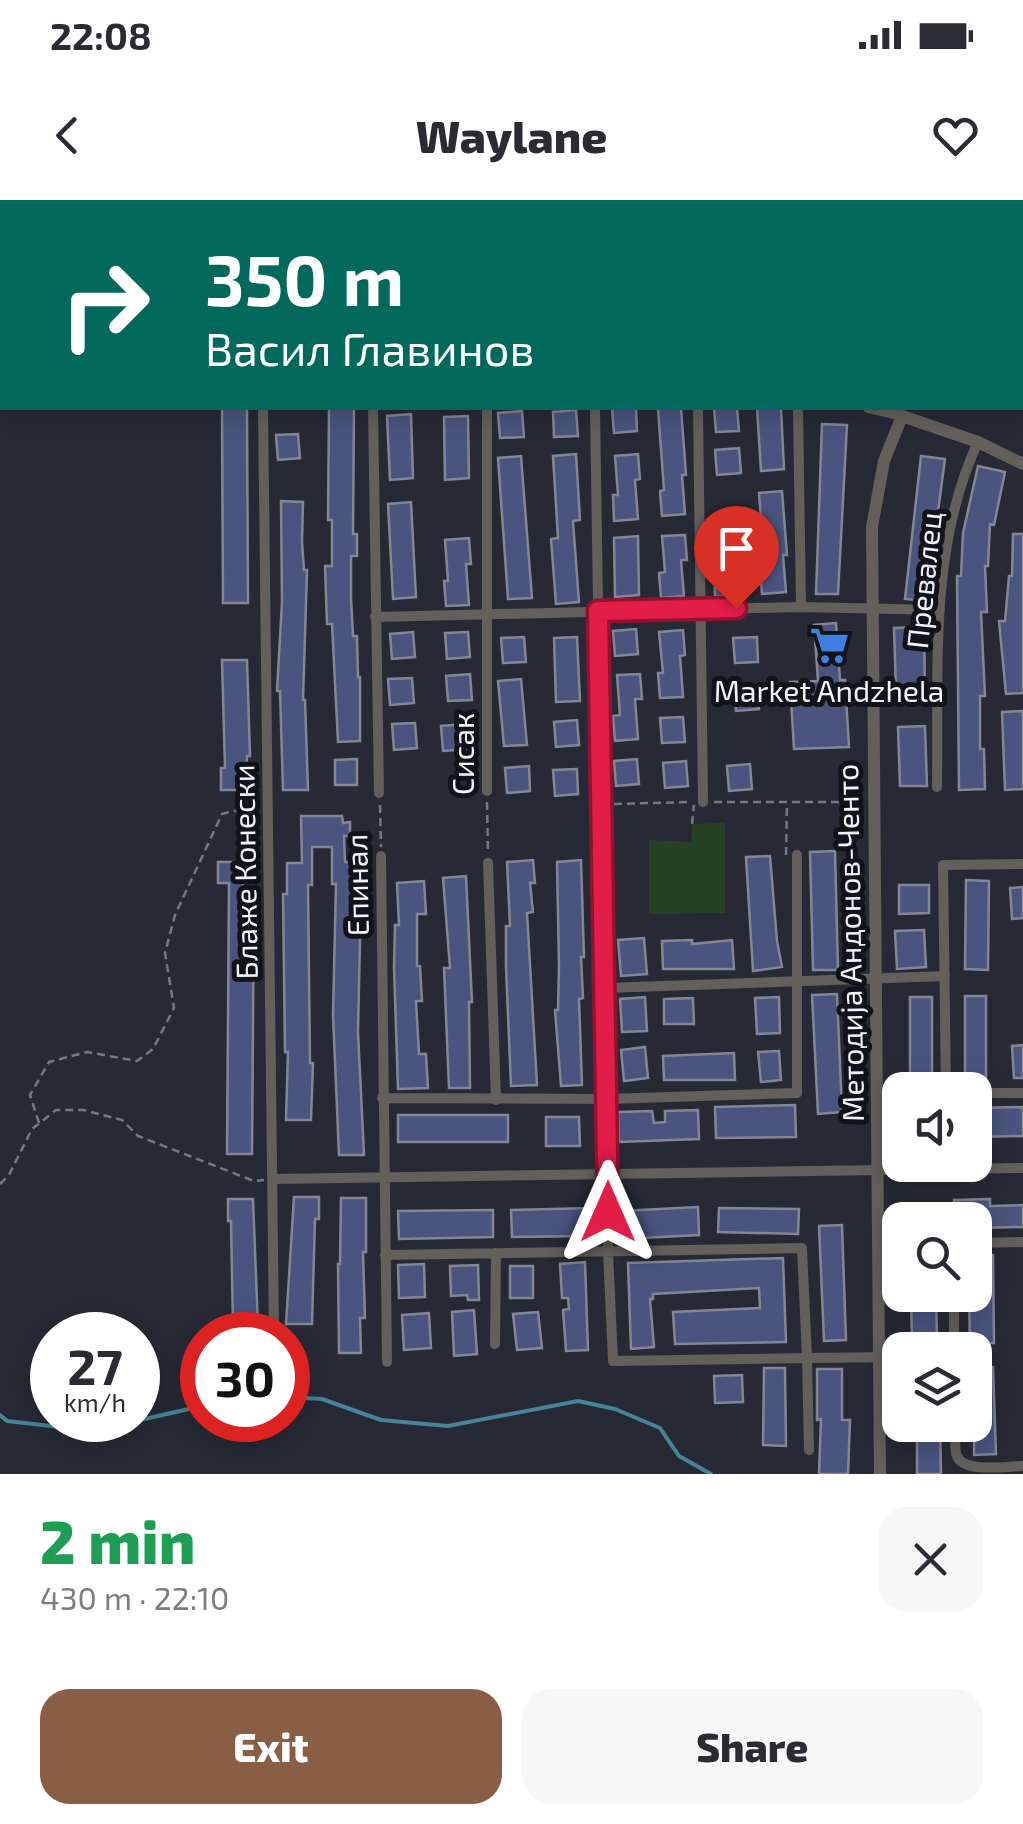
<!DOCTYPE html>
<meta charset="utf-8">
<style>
body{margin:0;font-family:"Exo 2",sans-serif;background:#f7f7f7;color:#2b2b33;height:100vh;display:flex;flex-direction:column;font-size:38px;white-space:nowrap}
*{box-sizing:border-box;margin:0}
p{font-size:32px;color:#7c7c81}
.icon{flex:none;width:55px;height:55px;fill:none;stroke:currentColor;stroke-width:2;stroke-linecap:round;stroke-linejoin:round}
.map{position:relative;height:1274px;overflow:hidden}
.sheet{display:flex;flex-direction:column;background:#fff;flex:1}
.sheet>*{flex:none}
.top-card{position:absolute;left:0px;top:0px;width:1025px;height:210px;box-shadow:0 5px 25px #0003;background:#00695c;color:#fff;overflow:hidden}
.controls{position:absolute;left:882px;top:872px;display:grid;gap:20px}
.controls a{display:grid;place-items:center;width:110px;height:110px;border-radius:20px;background:#fff;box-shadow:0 5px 25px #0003;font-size:50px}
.speed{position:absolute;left:30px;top:1112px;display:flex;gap:20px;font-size:50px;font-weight:700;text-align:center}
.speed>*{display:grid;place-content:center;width:130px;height:130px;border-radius:50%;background:#fff;box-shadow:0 5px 25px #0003;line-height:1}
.speed small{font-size:25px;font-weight:400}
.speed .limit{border:15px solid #d22;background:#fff;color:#111}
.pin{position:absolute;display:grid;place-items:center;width:85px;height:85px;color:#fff;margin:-102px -42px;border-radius:50% 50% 50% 0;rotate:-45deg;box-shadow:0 0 10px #0007}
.pin .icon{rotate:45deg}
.me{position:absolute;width:110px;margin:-55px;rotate:0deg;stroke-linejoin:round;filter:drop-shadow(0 0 8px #0008)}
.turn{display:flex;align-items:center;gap:35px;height:210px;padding:0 40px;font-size:45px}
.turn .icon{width:130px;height:130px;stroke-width:2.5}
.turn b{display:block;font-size:70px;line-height:85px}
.round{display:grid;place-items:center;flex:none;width:105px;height:105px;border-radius:30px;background:#f7f7f7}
.head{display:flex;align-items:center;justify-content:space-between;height:170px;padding:0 40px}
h1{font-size:60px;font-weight:800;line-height:75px;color:#1e9e55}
.action{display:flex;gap:20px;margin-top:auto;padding:20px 40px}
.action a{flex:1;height:115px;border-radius:30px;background:#8a5d45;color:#fff;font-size:40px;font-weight:800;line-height:115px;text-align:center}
.action a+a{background:#f7f7f7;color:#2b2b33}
.status{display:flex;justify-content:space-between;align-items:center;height:70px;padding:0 50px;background:#fff;direction:ltr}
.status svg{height:28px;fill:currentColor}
header{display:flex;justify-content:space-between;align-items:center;height:130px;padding:0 40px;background:#fff;font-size:45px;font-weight:800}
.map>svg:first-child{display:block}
.green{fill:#254225}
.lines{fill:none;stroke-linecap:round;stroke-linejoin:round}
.stream{stroke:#478399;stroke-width:4}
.building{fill:#4a547e;stroke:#838694;stroke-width:2.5}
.path{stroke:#757881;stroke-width:2.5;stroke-dasharray:8 5;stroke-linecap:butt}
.minor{stroke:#63605b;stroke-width:10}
.tertiary{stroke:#63605b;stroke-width:12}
.route-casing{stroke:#92132f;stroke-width:25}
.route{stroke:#e11d48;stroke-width:18}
.labels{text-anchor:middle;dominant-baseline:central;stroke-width:10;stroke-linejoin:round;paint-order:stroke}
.street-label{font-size:30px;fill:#f0f3fa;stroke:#121318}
.poi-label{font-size:30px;fill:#f0f3fa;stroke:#121318}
</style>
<div class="status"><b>22:08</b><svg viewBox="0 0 49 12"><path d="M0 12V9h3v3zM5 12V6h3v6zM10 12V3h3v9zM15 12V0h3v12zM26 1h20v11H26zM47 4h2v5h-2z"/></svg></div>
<header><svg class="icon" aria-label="back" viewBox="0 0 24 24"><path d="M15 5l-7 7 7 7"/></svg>Waylane<svg class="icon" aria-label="heart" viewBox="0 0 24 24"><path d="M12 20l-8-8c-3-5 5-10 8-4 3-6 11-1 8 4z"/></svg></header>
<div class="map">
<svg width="1023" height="1274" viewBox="0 0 1023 1274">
<rect width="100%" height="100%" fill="#272a35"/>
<path class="green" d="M725,623v90l-76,1v-74l42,2 1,-18z"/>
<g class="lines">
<path class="stream" d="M288,1197l34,2 59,21 67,6 130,-25 37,8 45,19 19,28 32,18
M0,1215l7,6 61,7 59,-5 75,-17"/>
</g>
<path class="building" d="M222,208h25l1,195h-25z
M329,208h25l-1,126h4v22h-6v41l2,39h4l1,41h2v64l-22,1 -6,-118h-5l-2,-58h7v-46h-4z
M612,208h24l1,23 -23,2z
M681,208l5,67h-4l3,39 -23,2 -2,-25 4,-1 -6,-81z
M714,208h23l2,23 -23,1z
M757,208h24l3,61 -23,2z
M576,210l2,26 -24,1 -1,-25z
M522,211l2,26 -24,1 -2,-25z
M411,214l2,64 -23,2 -3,-64z
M468,216l1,62 -24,2 -1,-63z
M822,224l25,1 -9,169h-22z
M298,234l2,24 -22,2 -2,-25z
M739,248l2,25 -24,2 -2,-25z
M576,254l4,66 -7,1 6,81 -23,2 -5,-65 7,-1 -5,-82z
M638,254l2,25 -5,1 3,39 -24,2 -1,-26h5l-3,-39z
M521,256l11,142 -24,1 -10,-141z
M921,256l24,3 -19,142 -21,-2z
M978,266l27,6 -11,53 -4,-1 -2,42h-3l2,46h-6l4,84h-5v53h4l1,40 -26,1 -2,-214h4l2,-43z
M782,291l5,64h-4l3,37 -24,2 -2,-25h5l-6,-76z
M281,301l22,1 -1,40 2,28h3l-4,130h2l3,90h-25l-3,-99h-3l5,-89z
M411,302l5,95 -23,2 -5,-95z
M737,332l2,63 -24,2 -1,-64z
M1013,334h10v159l-17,1 -7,-73h6l4,-45h3z
M685,335l2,25h-6l3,36 -23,2 -2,-25 6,-1 -3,-36z
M638,336l1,59 -24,2 -1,-59z
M469,338l2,26h-5l3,41 -23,1 -2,-25h4l-3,-41z
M836,423l4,57h5l4,67 -55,2 -4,-67 28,-1 -4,-56z
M924,427l1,64h-29l-2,-63z
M636,429l2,25 -23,2 -2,-25z
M683,430l2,25 -5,1 3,41 -23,1 -2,-25h5l-4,-41z
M413,432l2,25 -23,2 -2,-25z
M468,432l2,25 -23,2 -2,-26z
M524,437l2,25 -23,1 -2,-25z
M577,437l3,64 -24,1 -2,-64z
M757,437l1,25 -23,1 -2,-25z
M222,460h25l3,96h-3l-1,34h-25v-22h4z
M470,474l2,26 -24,1 -2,-25z
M640,474l2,25h-7l3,40 -23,2 -2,-25 7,-1 -3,-40z
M412,478l2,25 -24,2 -2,-26z
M521,479l6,66 -23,1 -6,-65z
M757,484l2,25 -23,2 -2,-25z
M1023,511v78l-18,1 -3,-78z
M683,517l2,25 -23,1 -2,-25z
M577,520l2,25 -23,2 -2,-25z
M415,523l2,25 -23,2 -2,-26z
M465,524l2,25 -24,2 -2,-25z
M925,526l2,60h-27l-2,-59z
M357,559v26h-22v-25z
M637,559l2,25 -23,2 -2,-25z
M686,561l2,25 -23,2 -2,-25z
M750,564l2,25 -23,2 -2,-25z
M529,566l1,25 -23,2 -2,-25z
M577,569l1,25 -23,2 -2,-26z
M301,616h41l1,7 7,-1v14h-6l1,26h12v33h4l-3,137 6,123h-25l-6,-140 3,-131h-4v-37h-20v38h-4l2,178h3l-2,57h-25l2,-68h-3l-2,-158h4v-31h15z
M835,651l3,119h-25l-3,-118z
M770,656l7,85 5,26 -29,4 -7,-114z
M533,660l2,23h-5l3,29 -6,1 10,172 -26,1 -5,-119v-41h4l-3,-64z
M581,660l3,97h-3l2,41 -4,1 3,86 -21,1 -6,-76h3l1,-44 -2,-104z
M218,662h25v34h11l-2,258h-25l2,-271h-11z
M466,676l6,126h-3l1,86h-21l-5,-120h6l-7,-90z
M966,680l23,1 -1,89 -23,-1z
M424,681l2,33h-9v52h3l2,35h-6l3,53h7l2,34 -30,1 -4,-122 1,-42h4l-2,-42z
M899,685h30v28l-30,1z
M1023,687v31l-11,1 -2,-31z
M924,730l2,37 -29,2 -2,-38z
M644,738l3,36 -26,2 -3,-36z
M692,740v4l40,-4 2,29h-71l-1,-28z
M837,794l5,118 -24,2 -6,-119z
M965,796h21v87h-21z
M645,797l2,34 -25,1 -2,-33z
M779,797l1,36 -23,1 -2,-36z
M910,797h22v93h-22z
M693,798l1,26h-30v-25z
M1023,845v33h-9l-2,-32z
M645,847l3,31 -24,3 -3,-31z
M779,851l2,29 -20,2 -3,-30z
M734,853l1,27h-71l-1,-24z
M795,905l1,32 -80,1 -1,-31z
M1023,907v29l-48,1v-29z
M698,910l1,29 -80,3 -1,-30 34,-1 2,12 11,-1v-11z
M398,915h110v27h-110z
M546,917h33l1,29h-34z
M294,997h25v22h-4l-3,105h-26z
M341,998h25v54h-3l2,66h-5l1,35h-22l-1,-89h2z
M228,999h25l5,128h-25l-2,-106h-3z
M990,999v7l33,-1v22l-48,1v-8h-20l-1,-20z
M698,1007l1,28 -77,4 -2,-28z
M592,1008v28l-80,1 -1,-27z
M719,1008l80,1 -1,25 -80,-2z
M493,1010v27l-94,2 -1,-28z
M842,1025l4,115 -22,1 -5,-115z
M975,1055h18l1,88 -24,1 -1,-49h6z
M783,1058l3,84 -111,2 -2,-32 87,-4 -1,-20 -106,6v5h-3l4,48 -23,2 -3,-86z
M585,1062l3,88 -22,1 -3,-41 6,-1 -1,-11h-6l-2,-34z
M424,1064l1,33 -26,1 -1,-33z
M478,1065l1,35h-11l-1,-5 -16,1 -1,-30z
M510,1066h23v32h-23z
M911,1095h25l1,46 -25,1z
M474,1110l3,44 -23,2 -2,-44z
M538,1112l4,36 -25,2 -4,-36z
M429,1113l2,35 -27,2 -2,-35z
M993,1167l3,87 -22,1 1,-87z
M764,1168h21l1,78 -23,-1z
M817,1169h25v51h8l-2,54h-29l2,-55 -4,1z
M742,1175l1,27 -28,1 -1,-27z
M917,1225h23l1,49h-24z"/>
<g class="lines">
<path class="path" d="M487,602l1,52
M714,602h147
M614,604l77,-2
M380,605l1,42
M692,624l2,-19
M786,655l1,-52
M39,923l-9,-28 19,-33 38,-10 50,9 16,-12 21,-41 -9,-55 10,-38 47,-101 36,-9
M0,984l9,-9 23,-46 24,-19h27l39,10 16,16 116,45 10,-1"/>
<path class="minor" d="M255,0v2
M364,0v2
M480,0v2
M591,0v2
M694,0v2
M0,118l2,-1
M263,208l11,927
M373,208l6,385
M487,208v383
M595,208l13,843 5,110 194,-3 2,92
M698,208l5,394
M798,208l3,199
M868,208l34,8
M375,417l426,-10 139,3
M937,587c2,-115 -9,-238 41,-345
M381,656l6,506
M488,663l8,237
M606,788l339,-12
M946,890l-3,-225 80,-1
M975,893h48
M382,898l225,1 190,-6v-238
M273,979l750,-11
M975,1043l48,-1
M385,1055l417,-7 5,110 93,-1
M954,1095v55
M495,1144l1,-91
M956,1225c0,9 -3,25 2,33 9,15 50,8 65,8"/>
<path class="tertiary" d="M880,1274l-8,-947 12,-66 18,-45 76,26 45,22"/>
</g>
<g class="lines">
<defs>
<path id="route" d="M608,1012l-10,-601 138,-3"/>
</defs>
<use href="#route" class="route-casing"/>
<use href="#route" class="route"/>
</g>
<defs>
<symbol id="supermarket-bare" viewBox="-9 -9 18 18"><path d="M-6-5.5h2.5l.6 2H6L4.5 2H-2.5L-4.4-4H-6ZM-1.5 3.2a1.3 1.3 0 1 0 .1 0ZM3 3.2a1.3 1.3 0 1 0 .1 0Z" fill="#3f7fe0" stroke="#121318" stroke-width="2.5" paint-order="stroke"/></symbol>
</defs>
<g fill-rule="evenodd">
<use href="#supermarket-bare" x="802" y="418" width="55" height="55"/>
</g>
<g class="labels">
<g class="street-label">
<text transform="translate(923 380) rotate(-84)">Превалец</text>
<text transform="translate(462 554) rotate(-90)">Сисак</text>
<text transform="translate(244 672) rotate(-91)">Блаже Конески</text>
<text transform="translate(356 685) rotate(-91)">Епинал</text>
<text transform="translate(849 743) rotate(-91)">Методија Андонов-Ченто</text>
</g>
<g class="poi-label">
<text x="829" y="490">Market Andzhela</text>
</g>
</g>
</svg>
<div class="controls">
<a><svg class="icon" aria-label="sound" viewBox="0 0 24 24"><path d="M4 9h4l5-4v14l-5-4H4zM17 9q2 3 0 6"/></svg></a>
<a><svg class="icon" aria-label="search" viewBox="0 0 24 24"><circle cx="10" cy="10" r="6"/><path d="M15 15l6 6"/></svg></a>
<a><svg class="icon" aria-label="layers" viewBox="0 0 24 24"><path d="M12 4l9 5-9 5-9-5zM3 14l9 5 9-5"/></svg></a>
</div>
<div class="speed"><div>27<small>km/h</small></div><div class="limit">30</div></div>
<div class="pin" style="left:736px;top:408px;background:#d93025"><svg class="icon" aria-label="arrive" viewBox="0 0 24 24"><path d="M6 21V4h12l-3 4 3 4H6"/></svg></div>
<svg class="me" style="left:608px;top:1012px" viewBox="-20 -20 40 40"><path d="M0-17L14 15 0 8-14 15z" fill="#e11d48" stroke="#fff" stroke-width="4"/></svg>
<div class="top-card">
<div class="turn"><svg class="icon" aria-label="right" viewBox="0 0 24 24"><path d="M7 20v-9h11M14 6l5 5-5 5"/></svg><div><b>350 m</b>Васил Главинов</div></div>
</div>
</div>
<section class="sheet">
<div class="head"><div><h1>2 min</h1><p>430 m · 22:10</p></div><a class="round"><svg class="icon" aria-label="close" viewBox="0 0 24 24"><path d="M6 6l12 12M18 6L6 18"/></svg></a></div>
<div class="action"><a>Exit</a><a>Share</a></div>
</section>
